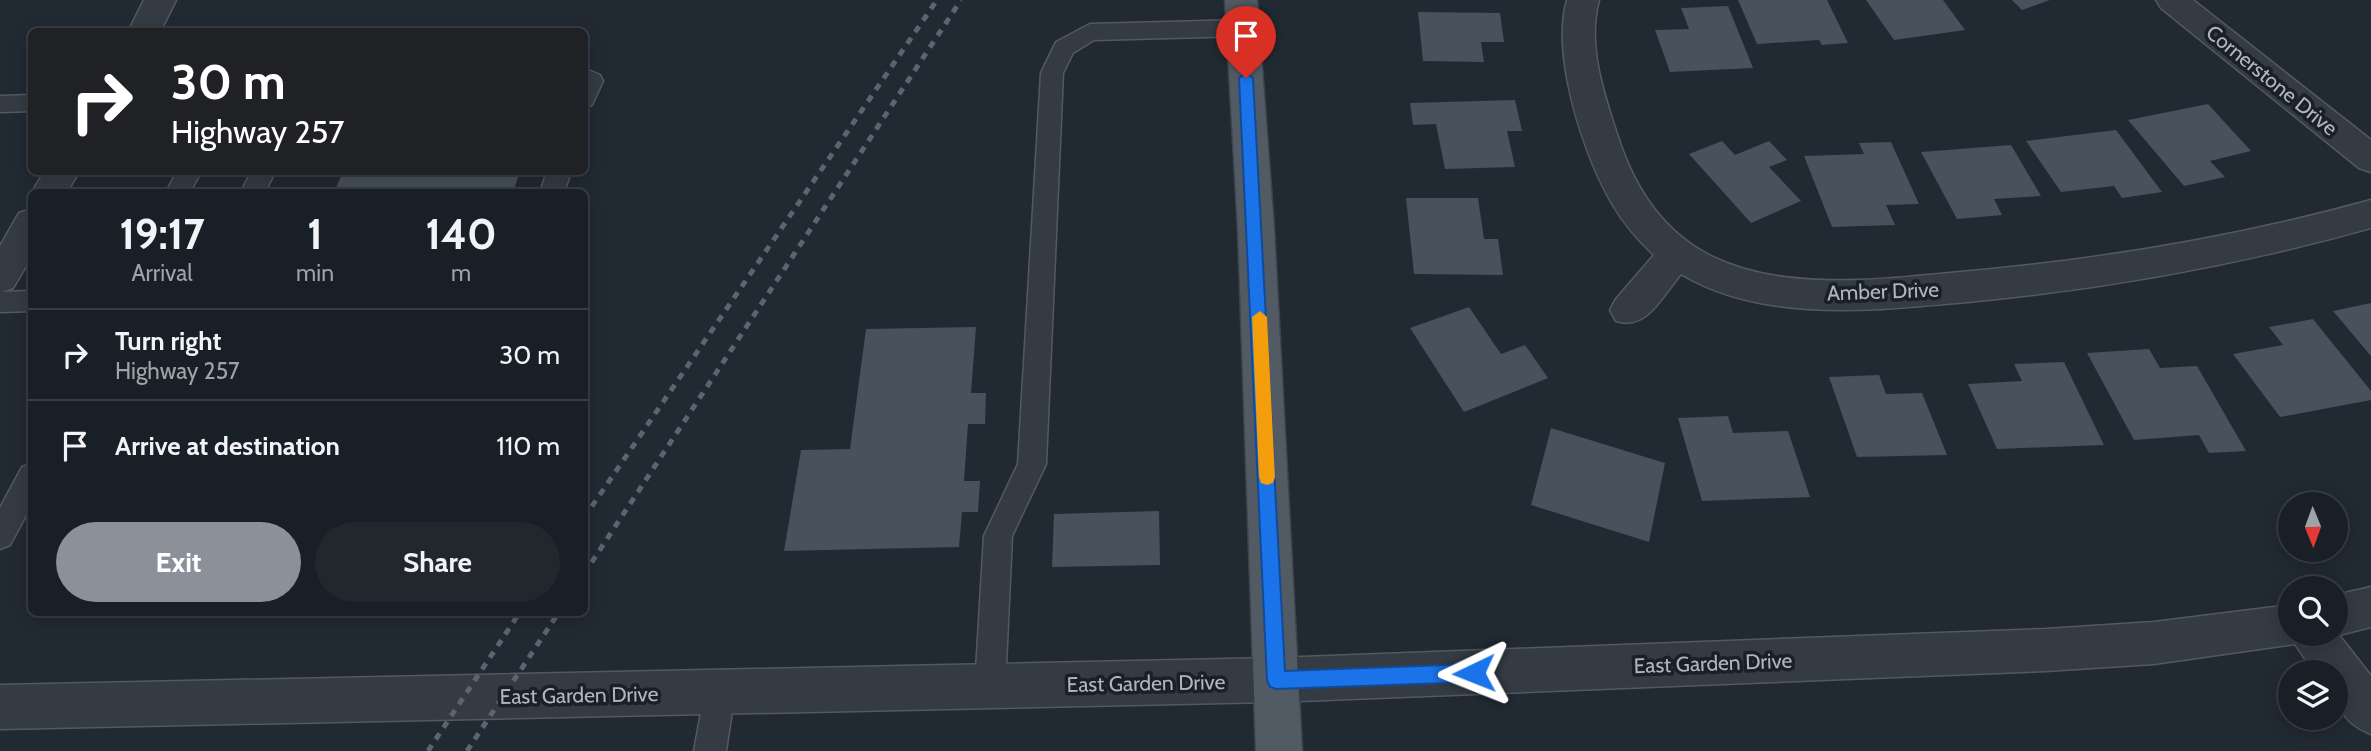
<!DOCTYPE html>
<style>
body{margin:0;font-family:Cabin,sans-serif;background:#22272e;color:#f1f3f6;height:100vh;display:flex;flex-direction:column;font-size:26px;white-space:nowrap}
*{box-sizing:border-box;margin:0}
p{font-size:23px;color:#9fa2a7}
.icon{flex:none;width:38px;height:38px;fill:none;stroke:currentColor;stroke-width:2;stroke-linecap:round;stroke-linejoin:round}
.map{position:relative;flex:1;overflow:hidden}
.sheet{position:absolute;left:28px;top:189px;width:560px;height:427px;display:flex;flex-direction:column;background:#191f26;border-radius:10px;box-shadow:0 4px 18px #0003,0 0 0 2px #373d43}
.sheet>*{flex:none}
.guide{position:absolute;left:28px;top:28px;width:560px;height:147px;border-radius:10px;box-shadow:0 4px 18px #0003,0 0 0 2px #373d43;background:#202124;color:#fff;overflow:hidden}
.needle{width:46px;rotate:179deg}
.controls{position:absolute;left:2278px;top:492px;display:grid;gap:14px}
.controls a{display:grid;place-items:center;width:70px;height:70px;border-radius:50%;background:#191f26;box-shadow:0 4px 18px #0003,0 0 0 2px #373d43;font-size:35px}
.pin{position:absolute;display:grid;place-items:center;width:60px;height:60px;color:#fff;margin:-72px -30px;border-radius:50% 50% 50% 0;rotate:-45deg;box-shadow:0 0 7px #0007}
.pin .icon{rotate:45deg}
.me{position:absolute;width:77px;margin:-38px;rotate:268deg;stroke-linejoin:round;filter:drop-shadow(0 0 5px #0008)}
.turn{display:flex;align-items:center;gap:24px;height:147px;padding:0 28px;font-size:32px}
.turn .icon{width:91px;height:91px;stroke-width:2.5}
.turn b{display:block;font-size:49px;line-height:60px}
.eta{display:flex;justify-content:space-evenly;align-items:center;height:119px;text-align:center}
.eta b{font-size:42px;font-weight:700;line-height:49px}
.primary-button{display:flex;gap:14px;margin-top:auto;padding:14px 28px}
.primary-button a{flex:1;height:80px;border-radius:42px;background:#8c9099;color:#fff;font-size:28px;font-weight:700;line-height:80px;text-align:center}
.primary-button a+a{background:#22272e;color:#f1f3f6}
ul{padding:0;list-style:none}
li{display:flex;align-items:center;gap:21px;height:91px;padding:0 28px;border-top:2px solid #373d43}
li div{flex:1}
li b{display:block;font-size:26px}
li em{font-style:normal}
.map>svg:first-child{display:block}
.building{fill:#48515c}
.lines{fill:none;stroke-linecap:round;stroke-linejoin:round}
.service-casing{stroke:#525961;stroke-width:3}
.minor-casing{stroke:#525961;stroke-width:3}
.primary-casing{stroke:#3e444d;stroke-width:3}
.service{fill:#343b43;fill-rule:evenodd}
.minor{fill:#343b43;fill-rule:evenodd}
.primary{fill:#525a63;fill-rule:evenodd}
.rail{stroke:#5b646f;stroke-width:5;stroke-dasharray:7 7;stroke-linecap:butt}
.route{fill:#1a73e8;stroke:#114b97;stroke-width:2}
.slow{fill:#f59e0b}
.labels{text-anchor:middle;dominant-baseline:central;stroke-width:7;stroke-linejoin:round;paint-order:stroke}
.street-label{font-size:21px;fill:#aeb6c0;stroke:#1a2028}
</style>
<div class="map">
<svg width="2371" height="751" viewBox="0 0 2371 751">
<rect width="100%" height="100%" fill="#212932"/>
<path class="building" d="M1738,0h89l21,43 -26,2 -3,-5 -62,4z
M1866,0h77l22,30 -71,10z
M2012,0h38l-28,10z
M1728,6l25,62 -83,4 -15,-42 34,-1 -8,-21z
M1418,12l82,1 4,29h-23l3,20 -61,-1z
M1515,100l7,31h-15l8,36 -70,2 -9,-45 -23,1 -3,-22z
M2208,104l43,47 -41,10 15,16 -41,9 -56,-66z
M2116,130l46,62 -40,6 -8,-12 -53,6 -35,-51z
M1722,141l13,14 34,-14 18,19 -18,7 32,34 -50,22 -62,-69z
M1891,142l28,62 -33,1 9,20 -63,2 -28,-71 60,-2 -5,-11z
M2011,145l30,51 -47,3 8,16 -45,4 -36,-67z
M343,172h177l-7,20h-179z
M1406,198h72l6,41h14l5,36 -89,-1z
M2371,303v53l-38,-45z
M1469,307l32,47 24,-9 23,33 -84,34 -54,-84z
M2313,319l58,72v9l-91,17 -47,-63 50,-9 -14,-18z
M976,327l-5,66h15l-1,31h-17l-4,57h16l-2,31h-16l-3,35 -175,4 17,-101 49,-1 16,-120z
M2149,349l11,19 37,-2 49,85 -37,2 -10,-18 -65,5 -47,-87z
M2064,362l40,83 -107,4 -29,-65 54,-3 -8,-17z
M1879,375l7,19 36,-1 25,62 -90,2 -28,-80z
M1728,416l5,17 55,-2 22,66 -108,4 -24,-83z
M1551,428l114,35 -16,79 -118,-37z
M1159,511l1,54 -108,2 2,-53z"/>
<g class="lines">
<defs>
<path id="service" d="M1243,20l8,3 3,5 -3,5 -8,3 -149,4 -21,13 -10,20 -17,391 -34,72 -7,151 -4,10 -11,5 -11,-5 -4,-10 9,-151 34,-72 23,-391 15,-31 34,-18z
M584,68l16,7 3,6 -11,24 -8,2z
M32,95v16l-32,1v-16z
M177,172h24l-11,20h-24z
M251,172h24l-10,20h-24z
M547,172h24l-7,20h-24z
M32,291v20l-32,1v-20z
M32,464v40l-22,41 -10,4v-41l22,-41z
M720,676l11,5 4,10 -9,60h-32l11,-60 4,-10z"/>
<path id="minor" d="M144,0h32l-16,32h-32z
M1567,0h32c-12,44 4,91 18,134 16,51 44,97 94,122 71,35 163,24 239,17 143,-12 283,-35 421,-73v28c-132,37 -266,61 -403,74 -92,8 -203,22 -287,-28 -18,21 -34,57 -65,47l-6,-11 6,-11 38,-44c-16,-15 -30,-31 -41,-50 -29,-48 -62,-150 -46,-205z
M2156,0h37l178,140v32l-12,-4 -198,-160z
M44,172h35l-12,20h-35z
M32,209v47l-19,32 -13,5v-47l19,-33z
M2371,587v40l-32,8 32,41v58c-32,-13 -35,-30 -35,-62h-22l-19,-28 -141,20 -108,7 -770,31 -1276,27v-44l1276,-27 770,-29 108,-7 137,-17v29h45v-39z"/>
<path id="primary" d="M1225,0h32l17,229 28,522h-46l-18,-522z"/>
</defs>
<use href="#service" class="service-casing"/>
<use href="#minor" class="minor-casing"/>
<use href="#primary" class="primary-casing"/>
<use href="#service" class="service"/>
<use href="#minor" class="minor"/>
<use href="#primary" class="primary"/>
<path class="rail" d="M584,518l353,-518
M584,574l377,-574
M428,751l92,-139
M467,751l92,-139"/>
</g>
<path class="route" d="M1246,73l7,5 32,593 189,-7 7,2 2,7 -2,6 -7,3 -198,7 -6,-2 -3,-7 -28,-602z"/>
<path class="slow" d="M1260,311l7,6 8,160 -2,6 -6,2 -6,-2 -2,-6 -7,-160z"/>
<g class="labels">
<g class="street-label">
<text transform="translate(2272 80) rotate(39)">Cornerstone Drive</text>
<text transform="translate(1883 291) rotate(-2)">Amber Drive</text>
<text transform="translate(1713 663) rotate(-2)">East Garden Drive</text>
<text transform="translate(1146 683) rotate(-1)">East Garden Drive</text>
<text transform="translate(579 695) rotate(-1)">East Garden Drive</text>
</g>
</g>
</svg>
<div class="controls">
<a><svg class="needle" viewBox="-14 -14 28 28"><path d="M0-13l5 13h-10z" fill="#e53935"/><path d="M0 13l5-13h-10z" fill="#9fa2a7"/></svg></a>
<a><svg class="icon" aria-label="search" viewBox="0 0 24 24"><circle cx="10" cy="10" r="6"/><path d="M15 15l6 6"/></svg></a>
<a><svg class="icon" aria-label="layers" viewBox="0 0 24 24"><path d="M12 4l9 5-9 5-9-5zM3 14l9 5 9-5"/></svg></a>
</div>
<div class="pin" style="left:1246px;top:78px;background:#d93025"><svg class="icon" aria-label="arrive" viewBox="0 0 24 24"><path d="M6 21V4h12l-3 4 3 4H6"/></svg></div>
<svg class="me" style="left:1474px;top:673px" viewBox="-20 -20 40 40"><path d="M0-17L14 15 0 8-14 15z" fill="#1a73e8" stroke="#fff" stroke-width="4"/></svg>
<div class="guide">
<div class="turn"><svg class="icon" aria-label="right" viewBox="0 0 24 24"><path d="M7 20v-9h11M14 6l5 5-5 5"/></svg><div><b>30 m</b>Highway 257</div></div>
</div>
<section class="sheet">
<div class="eta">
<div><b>19:17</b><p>Arrival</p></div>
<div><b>1</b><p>min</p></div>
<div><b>140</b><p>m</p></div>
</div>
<ul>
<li><svg class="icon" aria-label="right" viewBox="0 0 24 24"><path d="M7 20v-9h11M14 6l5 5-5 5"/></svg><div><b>Turn right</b><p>Highway 257</p></div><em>30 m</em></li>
<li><svg class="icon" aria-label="arrive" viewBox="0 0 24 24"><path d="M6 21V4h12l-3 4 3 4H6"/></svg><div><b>Arrive at destination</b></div><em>110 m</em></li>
</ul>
<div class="primary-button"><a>Exit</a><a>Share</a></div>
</section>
</div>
